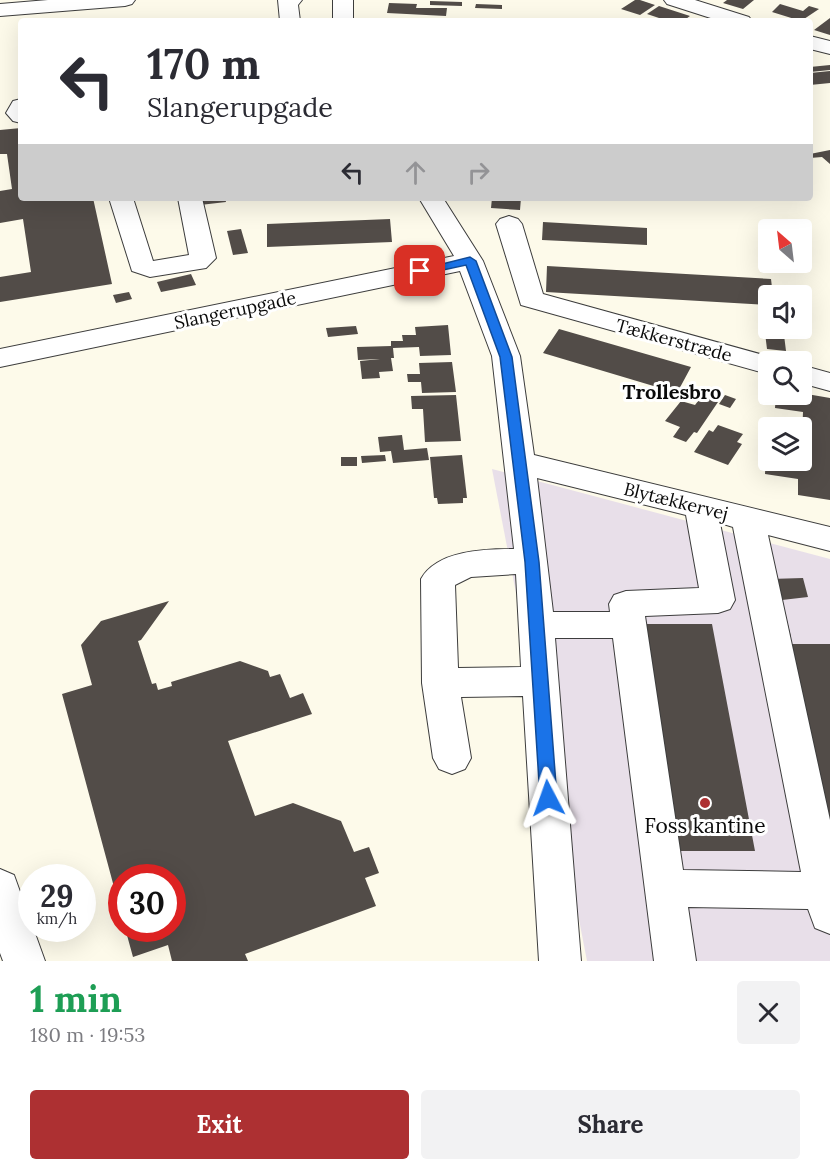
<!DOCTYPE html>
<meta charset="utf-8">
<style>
body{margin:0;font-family:Lora,serif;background:#f2f2f3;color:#2b2b33;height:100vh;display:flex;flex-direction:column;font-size:22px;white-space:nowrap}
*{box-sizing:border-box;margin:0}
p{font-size:20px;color:#7c7c81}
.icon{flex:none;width:33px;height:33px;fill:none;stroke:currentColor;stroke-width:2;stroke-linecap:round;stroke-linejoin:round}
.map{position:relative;height:961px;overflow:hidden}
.side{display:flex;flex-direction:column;background:#fff;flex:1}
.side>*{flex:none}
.top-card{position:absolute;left:18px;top:18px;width:795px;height:183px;border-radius:6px;box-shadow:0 6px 24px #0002;background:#fff;color:#2b2b33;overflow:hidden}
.needle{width:39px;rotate:332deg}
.controls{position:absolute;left:758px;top:219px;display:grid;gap:12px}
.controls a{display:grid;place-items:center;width:54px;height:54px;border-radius:6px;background:#fff;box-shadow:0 6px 24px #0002;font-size:30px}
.speed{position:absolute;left:18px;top:864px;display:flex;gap:12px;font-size:30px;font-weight:700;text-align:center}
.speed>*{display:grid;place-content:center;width:78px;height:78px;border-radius:50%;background:#fff;box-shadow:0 6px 24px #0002;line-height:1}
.speed small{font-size:15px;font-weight:400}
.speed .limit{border:9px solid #d22;background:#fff;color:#111}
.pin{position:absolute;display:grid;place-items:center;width:51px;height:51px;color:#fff;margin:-26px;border-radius:12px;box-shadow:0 3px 9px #0006}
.me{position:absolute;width:66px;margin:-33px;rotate:356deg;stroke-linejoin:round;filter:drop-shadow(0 0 4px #0008)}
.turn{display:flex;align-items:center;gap:21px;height:126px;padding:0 30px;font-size:27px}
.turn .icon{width:78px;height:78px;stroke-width:2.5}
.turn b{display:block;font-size:42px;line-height:51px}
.lanes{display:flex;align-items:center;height:57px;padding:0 30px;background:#0003;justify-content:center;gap:30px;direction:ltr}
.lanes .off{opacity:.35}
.round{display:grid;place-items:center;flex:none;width:63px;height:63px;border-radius:6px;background:#f2f2f3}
.headline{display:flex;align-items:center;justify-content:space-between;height:102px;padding:0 30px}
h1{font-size:36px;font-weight:700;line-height:45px;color:#1e9e55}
.cta{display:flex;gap:12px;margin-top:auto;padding:12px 30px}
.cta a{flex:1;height:69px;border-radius:6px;background:#ad3032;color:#fff;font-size:24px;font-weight:700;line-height:69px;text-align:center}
.cta a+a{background:#f2f2f3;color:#2b2b33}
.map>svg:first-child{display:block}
.industrial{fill:#e8dfe9}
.building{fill:#524c48}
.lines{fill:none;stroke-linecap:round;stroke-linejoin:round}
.minor-casing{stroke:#3d3d3d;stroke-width:2}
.minor{fill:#fff;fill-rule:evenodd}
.route{fill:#1a73e8;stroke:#114b97;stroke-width:1.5}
.poi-dot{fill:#ad3032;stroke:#fff;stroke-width:2}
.labels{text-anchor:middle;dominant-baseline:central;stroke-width:6;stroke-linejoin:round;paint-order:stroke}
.street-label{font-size:18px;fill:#0a0a0a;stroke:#fff}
.neighbourhood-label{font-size:20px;font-weight:bold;fill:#0a0a0a;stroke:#fff}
.near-poi-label{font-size:21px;fill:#0a0a0a;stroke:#fff}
</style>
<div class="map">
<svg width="830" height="961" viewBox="0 0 830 961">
<rect width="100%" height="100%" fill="#fdfaea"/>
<path class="industrial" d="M492,469l338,90v402h-243z"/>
<path class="building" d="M635,0h5l15,5 -15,10 -19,-6z
M727,0h27l-11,9 -20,-6z
M430,1l32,1v4l-32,-1z
M389,3l28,1 -1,4h31l-1,8 -59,-3z
M476,4l26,1v4l-27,-1z
M780,4l23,7 6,-5 10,3 -18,12 -29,-9z
M659,6l31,10 -7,5h-15l-21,-7z
M830,18v17l-16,-5z
M830,65v5l-20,2v-5z
M830,71v12l-20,2v-12z
M21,128v70h72l19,86 -112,18v-25l31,-5 -8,-53 -23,4v-32l12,-2 -5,-35h-7v-24z
M830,150v14l-8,-7 -12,1v-4z
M198,198h27l1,4 -26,3z
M492,198h29l-1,12 -29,-2z
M390,219l2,23 -125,5v-23z
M543,222l104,6v17l-105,-5z
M241,229l7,24 -15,2 -6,-24z
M547,266l224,13 2,17h-5v9l-222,-13z
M191,274l5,11 -35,7 -4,-10z
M129,292l3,7 -16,4 -3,-8z
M448,325l3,30 -31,1 -1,-9 -26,1 1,10h-3l2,13 -14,1 1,6 -18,1 -2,-18 20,-2 -22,1 -1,-13 34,-1v-5h12l-1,-6h14l-1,-8z
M356,326l2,8 -30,3 -2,-9z
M559,329l132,38 -14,26 -134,-40z
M765,333l19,2 2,16 -19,-2z
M452,362l4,30 -34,1 -1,-11h-13l-1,-8h13l-1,-11z
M801,393l29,5v102l-32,-5v-16l-33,-5 1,-21 2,7h33l2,-48 -28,-4 1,-14z
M456,395l5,46 -36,1 -2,-33h-11l-1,-13z
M725,395l11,4 -6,9 -11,-4z
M702,396l16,6 -21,31 -3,-1 -8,10 -13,-5 7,-10 -15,-6 16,-20 14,4z
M718,425l25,9 -6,8 5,2 -14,21 -34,-13 15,-22 4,2z
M402,435l2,15 23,-2 2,12 -36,3 -2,-12 -11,1 -2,-15z
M385,455l1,6 -24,2 -1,-7z
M462,455l5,43h-4v5l-25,1 -1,-6h-3l-4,-41z
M341,457h16v9h-16z
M803,578l5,19 -26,3 9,37h-6l-15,-58z
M169,601l-28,39 -3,1 14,43 4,-1 2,7 14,-4 -1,-4 69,-21 28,10 2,6 10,-3 10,24 13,-5 9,21 -84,27 27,75 38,-13 48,18 13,31 15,-5 10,26 -14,5 11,28 -131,48 3,7h-76l-4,-16 -35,12 -8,-29h47v-50h-50l-1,35 -59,-219 30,-9 -11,-40 20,-24z
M643,624h69l43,227h-79z
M784,644h46v192z"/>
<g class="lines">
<defs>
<path id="minor" d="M48,0h87l-3,4 -7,2 -125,10v-12z
M278,0h24l-4,5 2,16h-20z
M333,0h20v21h-20z
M664,0h31l54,17 3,4h-32l-53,-17z
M810,36l20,5v13l-20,-5z
M21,99v24l-8,-2 -7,-8 7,-12z
M109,198h24l20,63 36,-6 -11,-57h24l14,60 -10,10 -56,9 -18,-6z
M419,198h24l40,63 37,95 14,99 296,72v24l-62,-16 62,285v114l-15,-6 -7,-19 -120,-2 8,54h-42l-41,-323h-58l26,323h-42l-16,-265 -62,1 10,61 -6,11 -13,5 -13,-5 -6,-11 -11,-75 -1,-104c16,-29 64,-30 93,-30l-22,-193 -32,-85 -460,96v-18l454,-93zM537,478l149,37 13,73 -73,3 -12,4 -5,9 1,8h-57zM720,523l13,4 68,345 -118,-2 -38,-254 73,-3 12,-4 5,-9zM516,574l5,93 -63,1 -3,-83 16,-8z
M509,216l9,3 4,5 21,70 235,65 2,3h-12v12l-247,-69 -25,-81 4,-5z
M801,365l29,8v18l-29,-8z
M0,869l14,6 31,86h-42l-3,-8z"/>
</defs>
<use href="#minor" class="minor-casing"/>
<use href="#minor" class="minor"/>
</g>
<path class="route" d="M470,257l6,4 36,96 27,205 18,236 -3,5 -6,2 -6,-2 -2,-5 -15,-236 -25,-205 -34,-92 -46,10 -6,-4z"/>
<circle class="poi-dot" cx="705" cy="803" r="6"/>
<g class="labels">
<g class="street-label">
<text transform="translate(235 310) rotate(-12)">Slangerupgade</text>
<text transform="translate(674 340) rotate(15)">Tækkerstræde</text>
<text transform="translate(676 501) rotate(14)">Blytækkervej</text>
</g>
<g class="neighbourhood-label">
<text x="672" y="391">Trollesbro</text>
</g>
<g class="near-poi-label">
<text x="705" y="825">Foss kantine</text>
</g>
</g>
</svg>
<div class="controls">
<a><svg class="needle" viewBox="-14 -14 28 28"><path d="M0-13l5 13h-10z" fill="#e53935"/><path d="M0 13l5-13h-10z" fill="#7c7c81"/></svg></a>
<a><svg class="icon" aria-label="sound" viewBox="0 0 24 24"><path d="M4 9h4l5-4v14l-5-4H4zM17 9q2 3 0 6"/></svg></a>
<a><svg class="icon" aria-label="search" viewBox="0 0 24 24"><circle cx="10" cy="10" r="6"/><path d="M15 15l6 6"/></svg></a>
<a><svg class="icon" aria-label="layers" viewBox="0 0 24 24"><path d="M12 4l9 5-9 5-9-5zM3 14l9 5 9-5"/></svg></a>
</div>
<div class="speed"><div>29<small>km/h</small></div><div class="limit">30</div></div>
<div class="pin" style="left:420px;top:271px;background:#d93025"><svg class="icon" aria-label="arrive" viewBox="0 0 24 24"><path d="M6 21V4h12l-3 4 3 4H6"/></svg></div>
<svg class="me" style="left:548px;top:798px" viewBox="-20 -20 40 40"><path d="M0-17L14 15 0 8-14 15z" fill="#1a73e8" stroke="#fff" stroke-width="4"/></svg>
<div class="top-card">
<div class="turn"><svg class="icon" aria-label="left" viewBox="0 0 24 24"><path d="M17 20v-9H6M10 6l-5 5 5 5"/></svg><div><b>170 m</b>Slangerupgade</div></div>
<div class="lanes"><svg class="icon" aria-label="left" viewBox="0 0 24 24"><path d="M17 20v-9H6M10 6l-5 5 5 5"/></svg><svg class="icon off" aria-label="ahead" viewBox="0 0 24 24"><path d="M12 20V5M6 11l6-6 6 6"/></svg><svg class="icon off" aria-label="right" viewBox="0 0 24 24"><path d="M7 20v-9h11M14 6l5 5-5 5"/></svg></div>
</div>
</div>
<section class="side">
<div class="headline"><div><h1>1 min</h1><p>180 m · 19:53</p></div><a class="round"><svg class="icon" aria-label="close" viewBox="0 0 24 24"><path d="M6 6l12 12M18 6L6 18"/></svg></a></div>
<div class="cta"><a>Exit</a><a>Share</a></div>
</section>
